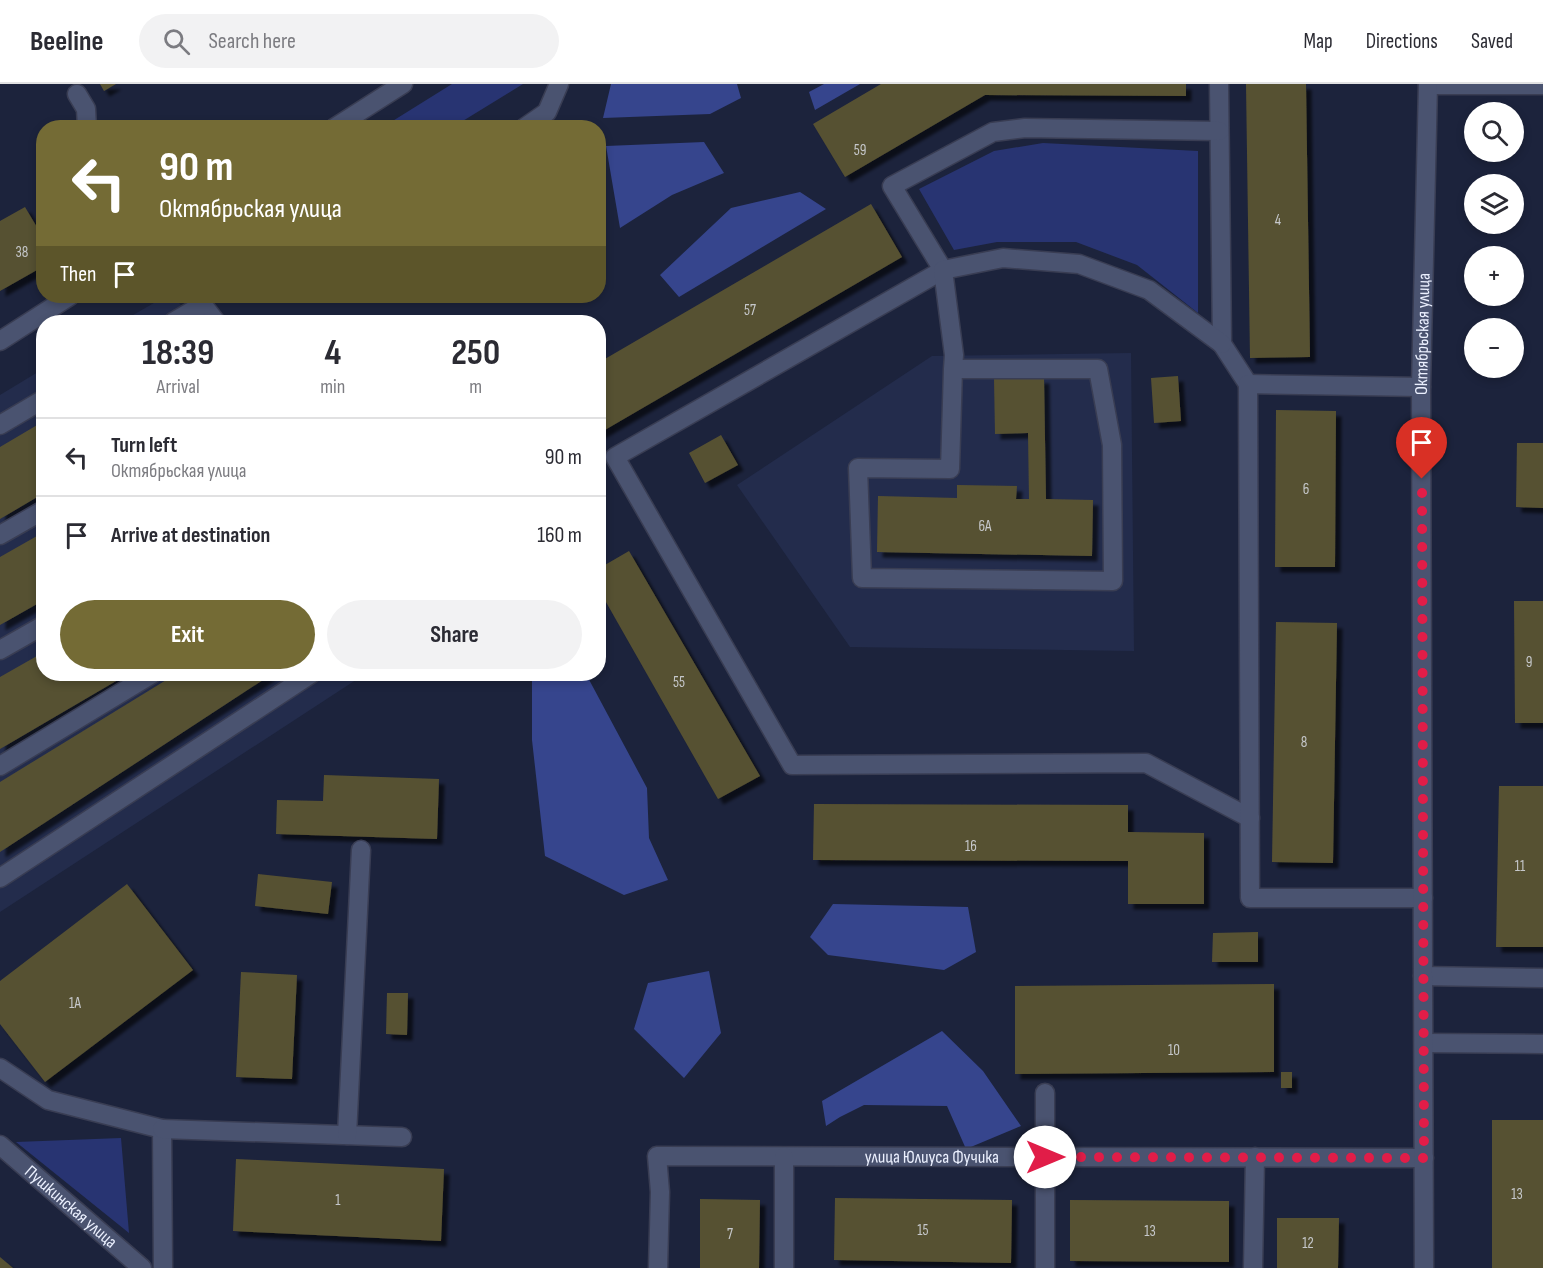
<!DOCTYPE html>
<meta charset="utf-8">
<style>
body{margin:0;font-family:"Sofia Sans Condensed",sans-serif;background:#f2f2f3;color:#2b2b33;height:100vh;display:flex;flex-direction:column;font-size:22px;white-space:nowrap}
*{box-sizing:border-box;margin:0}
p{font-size:20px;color:#7c7c81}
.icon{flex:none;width:33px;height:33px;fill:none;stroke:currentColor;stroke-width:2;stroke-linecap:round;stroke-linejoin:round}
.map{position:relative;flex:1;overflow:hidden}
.side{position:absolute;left:36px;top:231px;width:570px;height:366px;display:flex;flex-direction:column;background:#fff;border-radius:24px;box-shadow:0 3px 9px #0003}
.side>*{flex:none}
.banner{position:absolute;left:36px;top:36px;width:570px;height:183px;border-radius:24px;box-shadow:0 3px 9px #0003;background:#746b35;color:#fff;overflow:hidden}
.controls{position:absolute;left:1464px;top:18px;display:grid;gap:12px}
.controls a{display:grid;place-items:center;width:60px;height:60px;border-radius:50%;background:#fff;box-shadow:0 3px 9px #0003;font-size:30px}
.pin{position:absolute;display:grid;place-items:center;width:51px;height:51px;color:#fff;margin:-62px -26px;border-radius:50% 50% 50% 0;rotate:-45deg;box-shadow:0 0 6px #0007}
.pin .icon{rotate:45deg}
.me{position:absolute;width:66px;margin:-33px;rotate:90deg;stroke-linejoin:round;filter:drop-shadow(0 0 4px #0008)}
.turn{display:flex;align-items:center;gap:21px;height:126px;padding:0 24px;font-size:27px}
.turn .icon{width:78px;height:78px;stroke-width:2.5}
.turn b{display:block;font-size:42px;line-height:51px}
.then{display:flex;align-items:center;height:57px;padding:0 24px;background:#0003;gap:12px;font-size:22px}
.eta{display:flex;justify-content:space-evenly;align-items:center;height:102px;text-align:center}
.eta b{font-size:36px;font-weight:700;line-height:42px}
.button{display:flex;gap:12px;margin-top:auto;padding:12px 24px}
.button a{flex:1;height:69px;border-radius:36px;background:#746b35;color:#fff;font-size:24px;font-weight:700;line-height:69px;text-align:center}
.button a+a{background:#f2f2f3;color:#2b2b33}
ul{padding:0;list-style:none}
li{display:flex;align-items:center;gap:18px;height:78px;padding:0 24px;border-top:2px solid #e1e1e2}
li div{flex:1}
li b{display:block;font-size:22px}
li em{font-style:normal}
header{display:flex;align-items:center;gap:36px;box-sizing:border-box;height:84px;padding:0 30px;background:#fff;border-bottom:2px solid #e1e1e2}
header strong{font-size:28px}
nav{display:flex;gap:33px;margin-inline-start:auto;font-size:21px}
.search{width:420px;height:54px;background:#f2f2f3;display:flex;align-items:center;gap:15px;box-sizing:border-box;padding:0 21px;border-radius:33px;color:#7c7c81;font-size:22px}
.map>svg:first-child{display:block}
.built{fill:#232c4c}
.green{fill:#283472}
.forest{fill:#36458d}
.building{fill:#575131;filter:url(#shadow)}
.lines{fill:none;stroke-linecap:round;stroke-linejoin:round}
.minor-casing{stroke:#393d53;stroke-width:21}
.minor{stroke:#4a5370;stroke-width:18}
.route{stroke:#e11d48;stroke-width:10;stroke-dasharray:0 18}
.labels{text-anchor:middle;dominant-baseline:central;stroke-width:4.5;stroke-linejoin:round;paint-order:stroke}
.number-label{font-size:15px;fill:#c6c8cb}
.street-label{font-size:18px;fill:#ebf0fe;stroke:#1c233c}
</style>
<header>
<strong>Beeline</strong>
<div class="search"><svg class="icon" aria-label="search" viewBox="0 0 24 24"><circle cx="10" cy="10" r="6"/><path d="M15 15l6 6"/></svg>Search here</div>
<nav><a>Map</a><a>Directions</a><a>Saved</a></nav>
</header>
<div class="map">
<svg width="1543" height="1184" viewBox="0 0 1543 1184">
<defs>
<filter id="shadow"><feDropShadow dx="5.5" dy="5.5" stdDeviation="1.5" flood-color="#0009"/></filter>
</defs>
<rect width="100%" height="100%" fill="#1c233c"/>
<path class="built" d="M166,212h9l16,26h-70z
M1131,269l3,298 -284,-4 -113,-162 195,-129z
M43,285l1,305h321l-365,238v-517z"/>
<path class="green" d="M452,0h71l-70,43h-70z
M1043,59l155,8v162l-61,-48 -61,-23h-79l-43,8 -35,-61 75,-38z
M121,1054l8,95 -113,-91z"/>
<path class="forest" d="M611,0h126l4,14 -31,16 -107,4z
M824,0h36l-45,26 -6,-18z
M704,58l20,31 -52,22 -52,33 -14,-82z
M800,108l26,17 -147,88 -19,-22 71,-67z
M532,590h54l61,114 2,50 19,42 -44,15 -79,-39 -13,-116z
M833,820l135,3 8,45 -32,18 -116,-15 -18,-18z
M709,887l12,62 -37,45 -50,-49 14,-46z
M942,947l41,40 38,55 -55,23 -19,-43 -83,-1 -24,12 -14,9 -4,-25z"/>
<path class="building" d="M100,0h16l-12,7z
M881,0h305v12l-201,-1 -140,82 -32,-53z
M1246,0h60l4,273 -60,1z
M871,120l31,53 -304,177v-71z
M25,123l19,32v27l-44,25v-70z
M1178,292l3,45 -27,2 -3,-45z
M994,294h50l2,121 47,1 -1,56 -215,-4 1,-56 79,2v-13l60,1 -1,13h13l-1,-66 -33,1z
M1276,326l60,1 -1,156h-60z
M44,337v72l-44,26v-72z
M721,351l17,30 -33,18 -16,-30z
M1517,359h26v65l-27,-1z
M44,448v68l-44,25v-68z
M629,467l131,225 -42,23 -120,-211v-19z
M1514,517h29v122h-28z
M1276,538l61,1 -4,240 -61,-1z
M44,568v22h84l-128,75v-72z
M176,590h96l-272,178v-70z
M324,691l115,4 -2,60 -161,-5 1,-34 46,1z
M1499,702h44v161h-47z
M814,720l314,1v27l76,1v71h-76v-43l-315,-1z
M258,790l74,8 -4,32 -73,-8z
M127,800l66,86 -148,112 -45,-58v-43z
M1258,848v30h-46l1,-29z
M241,888l56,3 -5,104 -56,-2z
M1274,900v88l-259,2v-88z
M387,909h21l-1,42 -21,-1z
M1281,988h11v16h-11z
M1492,1036h51v148h-51z
M236,1075l208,10 -3,72 -208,-10z
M835,1114l177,2 -1,63 -177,-3z
M700,1115l60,1 -1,68h-59z
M1070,1116l159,1v61l-159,-1z
M1277,1134h62l-1,50h-61z
M0,1173l13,11h-13z"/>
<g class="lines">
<defs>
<g id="minor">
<path d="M1219,0l3,260 26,40"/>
<path d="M1428,1h115"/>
<path d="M77,10l9,15 1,19"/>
<path d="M334,44l69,-44"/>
<path d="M524,44l23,-16 12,-28"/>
<path d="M1219,47l-194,-3 -32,4 -101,54 51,84 -328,187 177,308 354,-2 104,55"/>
<path d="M197,213l19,25"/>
<path d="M173,238l29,-17"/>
<path d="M0,257l70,-45"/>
<path d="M953,285h145l14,76 1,136 -251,-3 -4,-110 92,1 3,-100 1,-14 -11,-85 60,-12 76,6 70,26 73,54"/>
<path d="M1421,303l-173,-3 2,514h173"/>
<path d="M0,341l44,-26"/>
<path d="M0,451l44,-25"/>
<path d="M0,566l44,-25"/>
<path d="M0,682l152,-92"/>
<path d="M0,794l311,-204"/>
<path d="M1423,892l120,2"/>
<path d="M1424,959l119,1"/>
<path d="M0,984l48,32 114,29 1,139"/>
<path d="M162,1045l240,8"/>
<path d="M347,1051l14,-285"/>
<path id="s1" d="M0,1061l142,123"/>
<path id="s2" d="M658,1184l2,-76 -3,-36 767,2"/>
<path d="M784,1184v-111"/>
<path d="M1045,1184v-175"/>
<path d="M1253,1184l2,-111"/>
<path id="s3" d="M1424,1184l-3,-881 7,-303"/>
</g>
</defs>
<use href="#minor" class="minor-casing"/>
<use href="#minor" class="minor"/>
</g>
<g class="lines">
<path class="route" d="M1045,1073l379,1 -2,-679"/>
</g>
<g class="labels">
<g class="number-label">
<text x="860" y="66">59</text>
<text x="1278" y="136">4</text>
<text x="22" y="168">38</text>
<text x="750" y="226">57</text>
<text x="1306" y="405">6</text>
<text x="985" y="442">6А</text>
<text x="1529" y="578">9</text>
<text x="679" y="598">55</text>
<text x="1304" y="658">8</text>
<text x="971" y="762">16</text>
<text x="1520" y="782">11</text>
<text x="75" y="919">1А</text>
<text x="1174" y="966">10</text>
<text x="1517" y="1110">13</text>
<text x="338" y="1116">1</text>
<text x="923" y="1146">15</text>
<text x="1150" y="1147">13</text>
<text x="730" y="1150">7</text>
<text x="1308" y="1159">12</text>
</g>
<g class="street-label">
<text stroke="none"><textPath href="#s3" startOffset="934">Октябрьская улица</textPath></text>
<text stroke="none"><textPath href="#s2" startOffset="387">улица Юлиуса Фучика</textPath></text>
<text stroke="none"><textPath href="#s1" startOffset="94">Пушкинская улица</textPath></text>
</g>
</g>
</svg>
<div class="controls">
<a><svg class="icon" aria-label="search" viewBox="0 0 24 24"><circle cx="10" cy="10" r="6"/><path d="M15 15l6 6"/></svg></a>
<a><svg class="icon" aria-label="layers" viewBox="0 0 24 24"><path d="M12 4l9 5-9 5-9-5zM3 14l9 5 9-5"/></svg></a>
<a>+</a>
<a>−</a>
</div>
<div class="pin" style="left:1422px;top:395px;background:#d93025"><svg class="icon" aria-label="arrive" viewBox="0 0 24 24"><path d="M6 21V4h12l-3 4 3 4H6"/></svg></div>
<svg class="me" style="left:1045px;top:1073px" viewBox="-20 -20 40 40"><circle r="19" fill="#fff"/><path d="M0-13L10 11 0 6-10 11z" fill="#e11d48"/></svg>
<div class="banner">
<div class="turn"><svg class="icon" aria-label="left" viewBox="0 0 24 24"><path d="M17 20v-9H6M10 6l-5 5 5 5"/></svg><div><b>90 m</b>Октябрьская улица</div></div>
<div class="then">Then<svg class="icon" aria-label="arrive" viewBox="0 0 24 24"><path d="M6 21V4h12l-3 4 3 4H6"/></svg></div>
</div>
<section class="side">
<div class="eta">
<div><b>18:39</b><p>Arrival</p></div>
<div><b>4</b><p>min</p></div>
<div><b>250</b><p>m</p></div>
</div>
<ul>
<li><svg class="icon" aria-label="left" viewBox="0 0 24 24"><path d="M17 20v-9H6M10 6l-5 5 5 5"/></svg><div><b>Turn left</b><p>Октябрьская улица</p></div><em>90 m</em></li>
<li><svg class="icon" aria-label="arrive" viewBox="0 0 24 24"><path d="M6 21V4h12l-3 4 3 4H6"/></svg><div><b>Arrive at destination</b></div><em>160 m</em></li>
</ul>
<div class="button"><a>Exit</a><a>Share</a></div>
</section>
</div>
